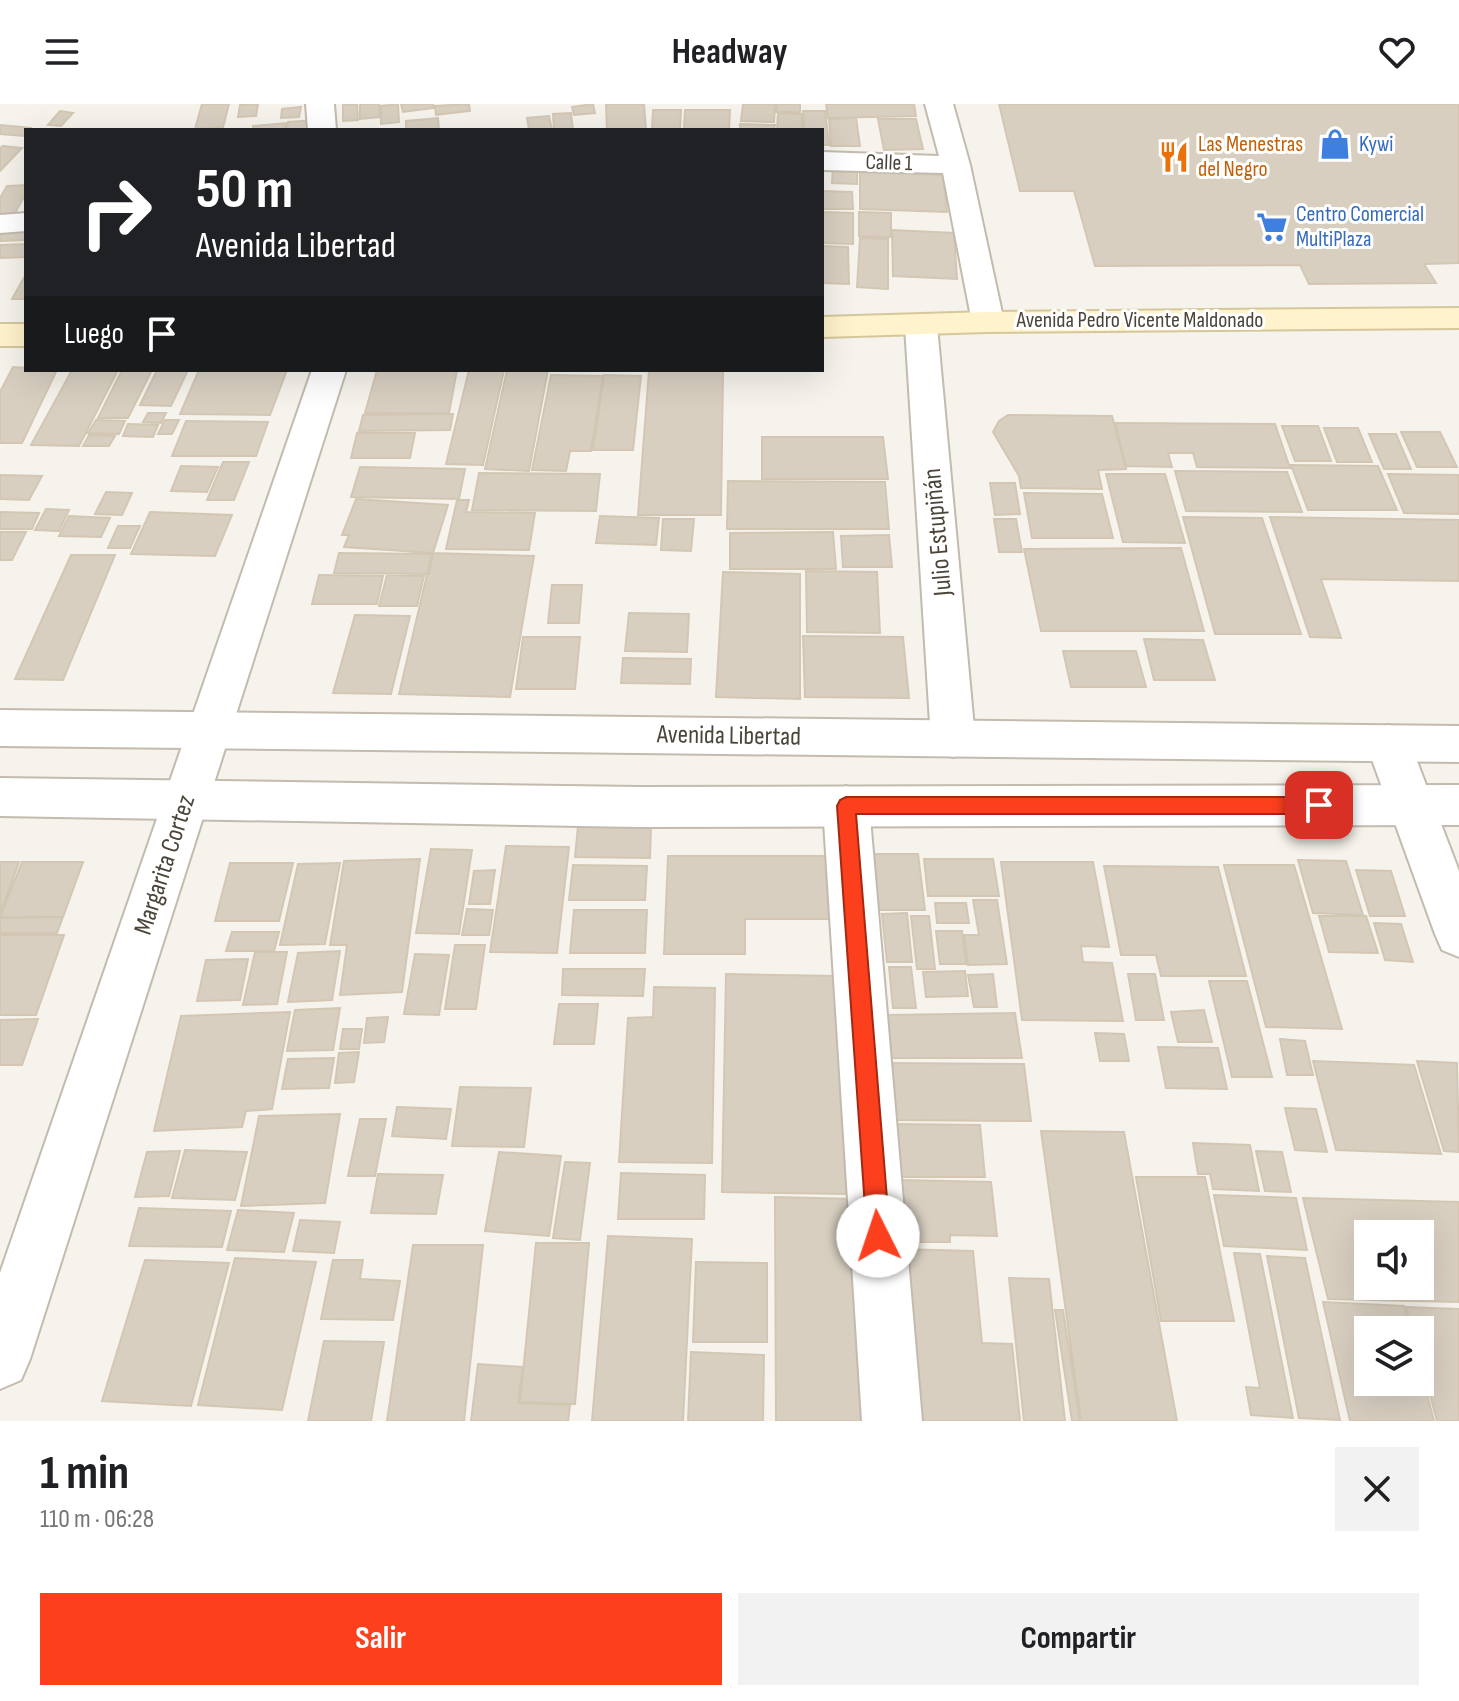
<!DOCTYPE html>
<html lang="es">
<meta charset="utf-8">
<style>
body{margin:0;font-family:"Sofia Sans Condensed",sans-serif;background:#f2f2f2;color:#202124;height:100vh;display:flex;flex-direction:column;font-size:30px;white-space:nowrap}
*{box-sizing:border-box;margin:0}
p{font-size:26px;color:#757577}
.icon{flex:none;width:44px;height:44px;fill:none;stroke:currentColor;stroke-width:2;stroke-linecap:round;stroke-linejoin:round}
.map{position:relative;height:1317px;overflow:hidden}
.side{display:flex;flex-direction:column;background:#fff;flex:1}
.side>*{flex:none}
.banner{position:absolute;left:24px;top:24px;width:800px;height:244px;border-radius:0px;box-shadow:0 8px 32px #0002;background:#202124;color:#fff;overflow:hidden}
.fabs{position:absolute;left:1354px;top:1116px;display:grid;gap:16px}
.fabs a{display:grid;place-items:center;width:80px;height:80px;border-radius:0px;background:#fff;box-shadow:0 8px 32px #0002;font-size:40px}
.pin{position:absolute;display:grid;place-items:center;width:68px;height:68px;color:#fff;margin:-34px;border-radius:16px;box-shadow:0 4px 12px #0006}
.me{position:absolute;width:88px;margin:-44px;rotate:356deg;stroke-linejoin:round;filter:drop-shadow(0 0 6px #0008)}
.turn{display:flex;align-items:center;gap:28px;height:168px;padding:0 40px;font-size:36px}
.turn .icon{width:104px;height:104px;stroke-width:2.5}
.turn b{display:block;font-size:56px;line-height:68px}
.then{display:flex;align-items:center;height:76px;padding:0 40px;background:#0003;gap:16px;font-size:30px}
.round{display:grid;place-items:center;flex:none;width:84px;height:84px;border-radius:0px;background:#f2f2f2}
.overview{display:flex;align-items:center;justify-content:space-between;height:136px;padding:0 40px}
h1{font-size:48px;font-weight:700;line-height:60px}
.cta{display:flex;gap:16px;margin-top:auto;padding:16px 40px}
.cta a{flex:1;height:92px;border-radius:0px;background:#fc3f1d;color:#fff;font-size:32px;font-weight:700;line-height:92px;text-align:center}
.cta a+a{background:#f2f2f2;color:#202124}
header{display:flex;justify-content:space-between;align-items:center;height:104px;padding:0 40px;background:#fff;font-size:36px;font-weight:700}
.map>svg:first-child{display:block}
.building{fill:#d8cfc1;stroke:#d3c7b4;stroke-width:2;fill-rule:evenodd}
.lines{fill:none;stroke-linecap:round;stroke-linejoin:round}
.minor-casing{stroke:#c2bbae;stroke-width:4}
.tertiary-casing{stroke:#c2bbae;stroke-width:4}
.secondary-casing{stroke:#d6c79b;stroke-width:4}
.minor{fill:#fff;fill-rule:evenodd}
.tertiary{fill:#fff;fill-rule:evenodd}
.secondary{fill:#fff3cd;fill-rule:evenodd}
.route{fill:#fc3f1d;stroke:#a42913;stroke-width:2}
.labels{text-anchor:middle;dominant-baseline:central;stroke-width:6;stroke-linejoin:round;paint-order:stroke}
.far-food-label{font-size:22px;fill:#c56008;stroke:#fff;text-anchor:start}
.far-shop-label{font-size:22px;fill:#366cbe;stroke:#fff;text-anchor:start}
.far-street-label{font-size:22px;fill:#4b4439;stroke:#fff}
.street-label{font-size:26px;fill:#4b4439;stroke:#fff}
</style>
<header><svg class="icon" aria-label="menu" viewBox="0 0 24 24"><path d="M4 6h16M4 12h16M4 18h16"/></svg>Headway<svg class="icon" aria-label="heart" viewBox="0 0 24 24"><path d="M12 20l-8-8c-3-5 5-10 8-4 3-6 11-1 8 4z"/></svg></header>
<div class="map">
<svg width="1459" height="1317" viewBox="0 0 1459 1317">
<rect width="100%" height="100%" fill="#f6f3ec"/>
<path class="building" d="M202,0h27l-6,23 -28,2z
M258,0l-2,12 -18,1 2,-12z
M357,0l1,16 -15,1v-16z
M360,0h19l1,13 -20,2z
M398,0l1,18 -18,2v-18z
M401,0h32l1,4 -31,4z
M469,0l1,7 -34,4 -1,-9z
M593,0l2,9 -21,2 -2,-8z
M606,0h38l2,26h-39z
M743,0h32l-1,18 -33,-1z
M777,0h23v8h-24z
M826,0h88l2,12 -88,2z
M999,0h460v159l-35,1 12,19 -127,1 -9,-19 -205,1 -21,-75h-54z
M301,3l-2,10 -18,1 1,-9z
M653,6h28l-1,20h-28z
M685,6h45l-1,20h-45z
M60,7l13,2 -12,13 -13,-1z
M803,7h22l4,34h-7v-15h-18z
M571,9l2,17h-19l-1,-16z
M778,9l24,1v16h-25z
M549,12l3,14h-23l-2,-12z
M438,14l1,12h-33v-9z
M856,14l4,28h-29l-2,-27z
M878,15h38l7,30 -39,1z
M315,16l-2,10h-26l1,-8z
M286,19l-1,7h-32v-4z
M740,20l35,1 -1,5h-34z
M0,21l32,3 -6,2 -2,6 -24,-2z
M3,42l19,2 -22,23v-23z
M833,62l24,1v17l-25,-1z
M860,68l83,3 4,37 -87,-3z
M26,81v8l-12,22h-14v-17l7,-12z
M822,87l30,1 1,17h-31z
M822,108l31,1v31l-31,-1z
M859,108l32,1v24l-32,-1z
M26,122v14l-26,1v-14z
M892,126l62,3 3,46 -64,-3z
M860,134l28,1v50l-31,-2z
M26,140v13l-26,1v-13z
M822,142l26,1 1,37 -27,-1z
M26,170v25h-14z
M13,263l44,3 -35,73h-22v-51z
M72,266h46l-39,76 -48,-1z
M122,266h30l-24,48h-30z
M157,266h31l-17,36 -31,-1z
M199,266h88l-17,45 -90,-1z
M377,266h80l-8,43h-84z
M469,266h35l-21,95 -37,-1z
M507,266h41l-19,101 -44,-2z
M649,266l74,1 -2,144h-83z
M551,271l52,1 -12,75h-21l-4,20 -34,-1z
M604,271l37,1 -8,74h-40z
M148,309h18l-5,10 -18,-1z
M453,310l-3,16 -91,1 4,-16z
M1008,311l104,1 14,53 -28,1 4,19 -81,-1 -2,-12 -26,-44 6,-11z
M96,316l29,1 -6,13 -31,-1z
M165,316h14l-7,14h-14z
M186,317l82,1 -12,34h-84z
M1115,319l160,1 15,44 -93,-1 -4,-14h-25l4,14 -46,-1z
M128,320l30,1 -5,12 -30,-1z
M1282,322h36l13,35h-36z
M1324,324h34l14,34h-35z
M1401,328h39l17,35h-40z
M357,329h58l-5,25h-59z
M1369,330h27l15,35h-27z
M89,331l26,1 -6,10h-26z
M762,333h121l5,42h-126z
M223,358h26l-15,38h-27z
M1291,361l87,1 19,44h-89z
M181,362l37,1 -11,25 -36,-1z
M360,363l105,2 -6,30 -108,-2z
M1175,367l112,1 15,40 -116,-1z
M479,369l121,1 -4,37 -124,-1z
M1106,370h59l20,69 -62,-1z
M1388,370l71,1v39l-55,-1z
M0,371l42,1 -13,24 -29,-1z
M728,377l157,1 4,47h-162z
M990,379h25l5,31 -25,1z
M106,388l26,1 -10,22 -27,-1z
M1024,389l78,1 11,44h-81z
M356,395l92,6 -15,48 -89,-6 5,-12h-7z
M457,396h12l-3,12 69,1 -6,37 -83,-1z
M46,405l23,1 -10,21 -24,-1z
M0,408l39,1 -7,16h-32z
M150,408l82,3 -17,41 -84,-2z
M69,412l41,2 -9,19 -42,-1z
M600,412l59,2 -3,27 -60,-2z
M1183,413l79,1 39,116h-86z
M1270,413l189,3v61l-138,-2 20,59 -31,-1z
M663,415h31l-3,32 -30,-1z
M994,415h22l6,33h-23z
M118,422h22l-10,22h-22z
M0,428h26l-14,28h-12z
M833,428l3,37h-106v-36z
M889,431l3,32h-49l-2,-31z
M1181,444l23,83h-163l-17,-82z
M339,449l94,1 -4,20 -95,-1z
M432,449l102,3 -24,141 -111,-3z
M71,451h44l-52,125 -48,-1z
M806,467l71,1 3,61 -73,-1z
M723,468l77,2v125l-84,-2z
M319,471l64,1 -6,28h-65z
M387,471l37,1 -7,30h-38z
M552,481h30l-3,38h-31z
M629,509l60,1 -2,38 -62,-1z
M355,511l55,1 -19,78 -58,-1z
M803,532l100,1 6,61 -104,-1z
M523,533h57l-5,52h-59z
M1144,535l59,1 12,40h-61z
M1063,547h73l10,36h-75z
M623,554l68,1 -1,25 -69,-1z
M578,722h73l-1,32 -75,-1z
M506,742l63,1 -12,106 -67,-1z
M431,745l41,1 -13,84 -43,-1z
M869,750h49l7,56h-52z
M668,752h162l4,63h-89v35h-81z
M420,755l-18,133 -62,3 7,-50h-17l14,-84z
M924,755h69l6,37h-71z
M1298,756l48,1 17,54 -50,-2z
M0,758h19l-19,52z
M22,758h61l-20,55h-63z
M1001,758h92l16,85 -28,-1 2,16 29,1 11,58 -101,-1z
M230,759h63l-14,58h-64z
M340,759l-15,81 -45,1 18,-81z
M573,761l74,1 -2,34h-76z
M1224,761h70l48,164 -76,-2z
M1104,762l114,1 28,109h-85l-5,-21h-35z
M495,766l-5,34h-21l5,-33z
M1356,766l35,1 14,45h-35z
M973,796h24l10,64 -39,1 -4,-30h15z
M935,799h31l3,20h-32z
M467,805l26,1 -4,25h-27z
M574,806h73l-2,43h-75z
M907,809l5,49h-25l-5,-48z
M911,812h18l6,53h-18z
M1319,812h47l12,37 -49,-1z
M63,813l-6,16h-57v-15z
M1374,819l27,1 12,38 -28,-2z
M936,827h26l4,33h-26z
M232,828h47l-5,19h-48z
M0,831h64l-28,80h-36z
M455,841h30l-9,64h-31z
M340,847l-8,49 -44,2 10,-49z
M255,848h32l-10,52 -34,1z
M415,850l34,1 -10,60 -35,-1z
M248,855l-8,41 -43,1 9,-41z
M889,863h22l5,41h-23z
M563,865h82l-2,27 -81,-1z
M965,867l3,25 -42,1 -3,-25z
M726,870l111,2 9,218 -124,-2z
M993,870l4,33h-23l-6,-32z
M1128,870h27l9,46h-28z
M1209,877h38l25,96h-40z
M654,883l61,1 -3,175 -93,-1 9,-144 25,-1z
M559,900h39l-4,40h-40z
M340,904l-7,42 -46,1 8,-41z
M1204,906l8,32h-34l-7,-30z
M290,908l-18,97 -26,2 -4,16 -88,4 27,-115z
M1015,909l7,45h-131l-3,-43z
M388,913l-4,25 -20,1 3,-25z
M38,915l-16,46h-22v-45z
M343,925h19l-3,20h-19z
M1095,929l29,1 5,27h-29z
M1280,935l25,2 8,34h-26z
M1158,943l60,1 9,41 -61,-1z
M359,948l-5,30 -19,1 4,-30z
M334,954l-5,30 -47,1 6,-30z
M1313,957l101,4 27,89 -105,-4z
M1417,957l40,2 2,89 -15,-1z
M887,959l137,1 7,57 -140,-1z
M460,983l71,1 -7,59 -72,-1z
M397,1003l54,2 -5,30 -54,-3z
M1285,1004l31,1 11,43 -32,-2z
M340,1010l-15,89 -84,3 18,-90z
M360,1015h26l-11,57h-27z
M894,1020l86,1 5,52h-87z
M1041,1027l83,1 53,289h-96z
M1193,1039l57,2 9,46 -46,-2 -3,-15h-12z
M185,1046l62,2 -12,48 -63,-2z
M180,1047l-11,45 -34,1 12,-45z
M1256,1047l26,1 9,40 -26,-1z
M499,1048l62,4 -12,80 -64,-5z
M565,1058l25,1 -10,77 -27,-2z
M621,1069l84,2 -1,44h-86z
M378,1070l65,1 -7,39 -65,-1z
M1136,1073h69l29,144h-73z
M899,1076l92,2 6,54 -47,-1v7h-47z
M1214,1091l82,3 11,52 -83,-4z
M775,1093l83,2 9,222h-91z
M1303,1094l156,4v100l-131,-3zM1368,1130h52v52h-52z
M139,1104l92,3 -9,36 -93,-1z
M238,1106l56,3 -10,39 -57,-2z
M300,1116l40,2 -6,31 -41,-2z
M608,1132l84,3 -9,182h-91z
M536,1139h53l-14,161 -55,-2z
M413,1141h70l-19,176h-77z
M899,1145l74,2 9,92 30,1 8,77h-111z
M1234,1149l26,1 33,164 -42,-3 -5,-28 14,1z
M1267,1152l38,2 35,162 -41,-2z
M235,1154l81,4 -34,148 -84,-5z
M145,1156l84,3 -38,143 -89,-5z
M333,1156h30l-3,19 40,2 -7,39 -72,-1z
M696,1158l71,1v79h-74z
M1009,1174l40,1 16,142h-41z
M1323,1198l81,4 6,24h-42v52h52v-14l14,53h-84z
M1406,1203l53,2v112h-22l-17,-63v-28h-7z
M1055,1206h8l17,111h-8z
M324,1237l60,1 -13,79h-63z
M691,1248l73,3 -1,66h-75z
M478,1260l45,3 -5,36 52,2 -2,16h-97z"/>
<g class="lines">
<defs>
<path id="minor" d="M306,0h28l2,26h-28z
M925,0h28l17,61 34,157 -4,7 -12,3 -12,-3 -4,-7 -29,-149 -121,-3v-18l117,4z
M26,109v18l-26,2v-18z
M921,212l12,3 4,7 38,413 -7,13 -15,5 -15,-5 -7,-13 -26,-413 4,-7z
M312,266h34l-316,989 -9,21 -21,9v-116z
M1388,621l15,5 7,13 49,128v86l-17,-7 -7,-16 -69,-191 7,-13z
M846,682l16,6 7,14 53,615h-60l-39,-615 7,-14z"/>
<path id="tertiary" d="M0,606l1459,16v36l-1459,-16z
M0,674l639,9 820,-2v40l-820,2 -639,-11z"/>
<path id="secondary" d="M1459,204v20l-471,4 -166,5v-20l166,-5z
M0,220h26v22h-26z"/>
</defs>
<use href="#minor" class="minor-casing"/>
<use href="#tertiary" class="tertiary-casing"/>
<use href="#secondary" class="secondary-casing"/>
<use href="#minor" class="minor"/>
<use href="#tertiary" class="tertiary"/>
<use href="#secondary" class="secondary"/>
</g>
<path class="route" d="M846,693h473l6,3 3,5 -3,6 -6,3h-463l34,422 -3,9 -9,3 -8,-3 -3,-9 -30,-430 3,-6z"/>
<defs>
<symbol id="shop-bare" viewBox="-9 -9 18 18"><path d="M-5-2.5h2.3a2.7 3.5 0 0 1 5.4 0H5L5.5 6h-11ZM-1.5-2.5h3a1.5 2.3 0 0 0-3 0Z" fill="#3f7fe0" stroke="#fff" stroke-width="2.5" paint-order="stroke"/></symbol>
<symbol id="restaurant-bare" viewBox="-9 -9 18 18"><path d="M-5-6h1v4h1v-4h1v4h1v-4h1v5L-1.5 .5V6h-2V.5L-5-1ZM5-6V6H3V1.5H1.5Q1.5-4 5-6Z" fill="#e8710a" stroke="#fff" stroke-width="2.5" paint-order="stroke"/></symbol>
<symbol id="supermarket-bare" viewBox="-9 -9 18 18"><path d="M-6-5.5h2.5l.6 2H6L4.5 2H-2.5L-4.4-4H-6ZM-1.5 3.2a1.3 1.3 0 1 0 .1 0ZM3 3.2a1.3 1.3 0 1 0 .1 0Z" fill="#3f7fe0" stroke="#fff" stroke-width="2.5" paint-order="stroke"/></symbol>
</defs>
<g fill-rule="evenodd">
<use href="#shop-bare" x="1313" y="18" width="44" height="44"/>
<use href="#restaurant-bare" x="1152" y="31" width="44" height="44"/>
<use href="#supermarket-bare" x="1250" y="101" width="44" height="44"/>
</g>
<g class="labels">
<g class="far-food-label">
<text x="1198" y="40">Las Menestras<tspan x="1198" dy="25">del Negro</tspan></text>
</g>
<g class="far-shop-label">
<text x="1359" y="40">Kywi</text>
<text x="1296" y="110">Centro Comercial<tspan x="1296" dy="25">MultiPlaza</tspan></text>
</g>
<g class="far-street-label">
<text transform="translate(889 59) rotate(2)">Calle 1</text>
<text x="1140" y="216">Avenida Pedro Vicente Maldonado</text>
</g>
<g class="street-label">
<text transform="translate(938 428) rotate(-95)">Julio Estupiñán</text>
<text transform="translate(729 632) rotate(1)">Avenida Libertad</text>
<text transform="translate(165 761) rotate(-72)">Margarita Cortez</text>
</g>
</g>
</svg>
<div class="fabs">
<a><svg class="icon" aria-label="sound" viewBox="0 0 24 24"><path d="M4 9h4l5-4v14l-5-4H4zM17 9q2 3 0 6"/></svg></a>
<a><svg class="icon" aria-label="layers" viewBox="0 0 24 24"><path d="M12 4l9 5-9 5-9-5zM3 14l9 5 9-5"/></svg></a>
</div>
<div class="pin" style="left:1319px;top:701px;background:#d93025"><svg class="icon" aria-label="arrive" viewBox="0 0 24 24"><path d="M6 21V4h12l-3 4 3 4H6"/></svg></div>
<svg class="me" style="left:878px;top:1132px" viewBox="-20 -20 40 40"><circle r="19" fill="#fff"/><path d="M0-13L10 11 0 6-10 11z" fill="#fc3f1d"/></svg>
<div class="banner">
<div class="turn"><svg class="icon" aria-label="right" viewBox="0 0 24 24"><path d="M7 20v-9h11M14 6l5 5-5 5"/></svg><div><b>50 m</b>Avenida Libertad</div></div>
<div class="then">Luego<svg class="icon" aria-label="arrive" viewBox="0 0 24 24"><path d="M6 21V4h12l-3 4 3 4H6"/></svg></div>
</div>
</div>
<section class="side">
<div class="overview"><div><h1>1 min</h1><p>110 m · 06:28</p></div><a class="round"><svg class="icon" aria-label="close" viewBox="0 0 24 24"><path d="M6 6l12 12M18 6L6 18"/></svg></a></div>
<div class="cta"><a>Salir</a><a>Compartir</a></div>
</section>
